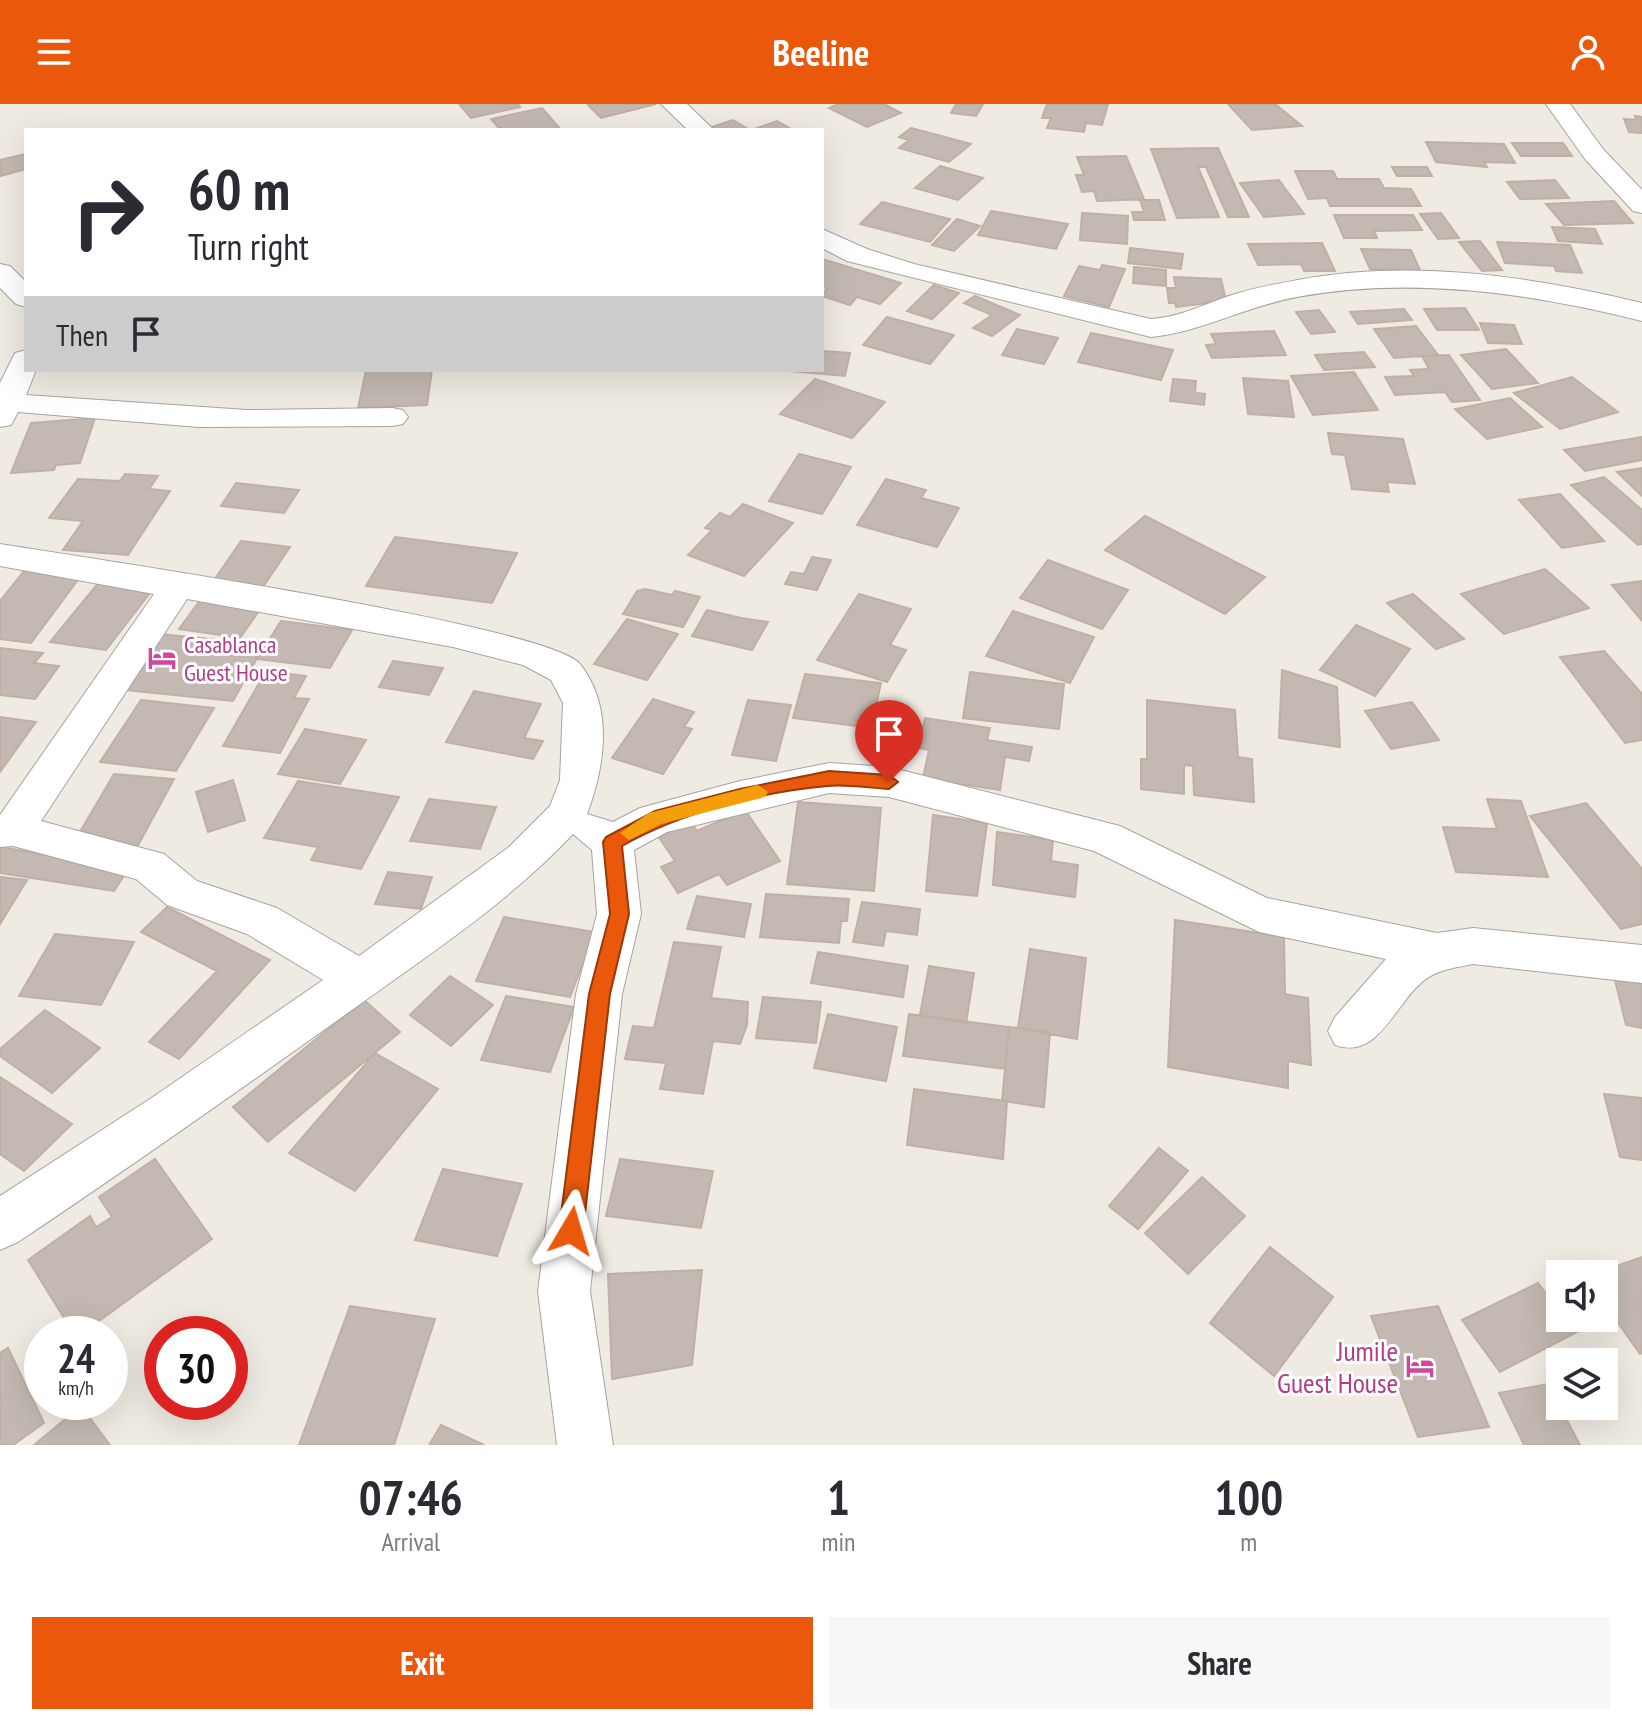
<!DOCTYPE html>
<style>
body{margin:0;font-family:"PT Sans Narrow",sans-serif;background:#f7f7f7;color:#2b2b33;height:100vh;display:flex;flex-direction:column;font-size:30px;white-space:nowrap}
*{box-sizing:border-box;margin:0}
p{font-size:26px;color:#7c7c81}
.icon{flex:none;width:44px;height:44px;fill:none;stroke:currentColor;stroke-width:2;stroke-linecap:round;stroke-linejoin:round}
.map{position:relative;height:1341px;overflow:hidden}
.panel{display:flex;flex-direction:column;background:#fff;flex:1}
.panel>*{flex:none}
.hud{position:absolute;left:24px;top:24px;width:800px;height:244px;border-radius:0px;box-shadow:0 8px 32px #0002;background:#fff;color:#2b2b33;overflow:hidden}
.controls{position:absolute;left:1546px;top:1156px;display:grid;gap:16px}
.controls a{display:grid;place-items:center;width:72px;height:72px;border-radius:0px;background:#fff;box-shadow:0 8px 32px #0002;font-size:40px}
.speed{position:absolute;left:24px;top:1212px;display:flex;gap:16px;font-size:40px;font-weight:700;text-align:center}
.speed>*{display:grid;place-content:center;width:104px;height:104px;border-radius:50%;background:#fff;box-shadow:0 8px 32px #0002;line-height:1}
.speed small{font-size:20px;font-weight:400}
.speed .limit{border:12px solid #d22;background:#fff;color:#111}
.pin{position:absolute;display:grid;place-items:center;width:68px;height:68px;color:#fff;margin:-82px -34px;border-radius:50% 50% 50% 0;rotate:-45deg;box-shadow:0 0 8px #0007}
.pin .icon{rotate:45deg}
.me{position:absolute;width:88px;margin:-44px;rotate:7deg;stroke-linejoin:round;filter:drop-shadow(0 0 6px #0008)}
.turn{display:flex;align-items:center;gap:28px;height:168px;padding:0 32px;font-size:36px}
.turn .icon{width:104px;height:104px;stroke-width:2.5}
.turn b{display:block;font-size:56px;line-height:68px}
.then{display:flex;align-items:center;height:76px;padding:0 32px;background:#0003;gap:16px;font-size:30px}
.eta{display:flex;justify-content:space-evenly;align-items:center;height:136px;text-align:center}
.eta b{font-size:48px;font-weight:700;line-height:56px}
.action{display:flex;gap:16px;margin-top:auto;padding:16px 32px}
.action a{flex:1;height:92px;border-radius:0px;background:#ea580c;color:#fff;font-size:32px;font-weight:700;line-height:92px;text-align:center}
.action a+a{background:#f7f7f7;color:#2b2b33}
header{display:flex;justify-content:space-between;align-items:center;height:104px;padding:0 32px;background:#ea580c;color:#fff;font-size:36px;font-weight:700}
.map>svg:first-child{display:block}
.building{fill:#c3b9b2;stroke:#c1afa4;stroke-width:2}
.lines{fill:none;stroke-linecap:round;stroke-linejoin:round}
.street-casing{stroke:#a4a4a4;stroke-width:2}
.street{fill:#fff;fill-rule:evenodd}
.route{fill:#ea580c;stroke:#983908;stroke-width:2}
.slow{fill:#f59e0b}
.labels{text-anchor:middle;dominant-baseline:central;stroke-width:6;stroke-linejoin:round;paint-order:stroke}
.hotel-label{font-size:24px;fill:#b23c85;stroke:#fff;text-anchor:start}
.near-hotel-label{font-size:28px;fill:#b23c85;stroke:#fff;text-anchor:end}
</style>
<header><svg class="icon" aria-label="menu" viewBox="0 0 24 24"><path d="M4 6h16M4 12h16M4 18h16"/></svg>Beeline<svg class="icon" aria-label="person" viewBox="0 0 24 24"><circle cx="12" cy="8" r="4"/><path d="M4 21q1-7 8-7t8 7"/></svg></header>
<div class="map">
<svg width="1642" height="1341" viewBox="0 0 1642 1341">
<rect width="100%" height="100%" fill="#efeae2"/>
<path class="building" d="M459,0h59l2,3 -49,11z
M592,0h64l-55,14 -13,-13z
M839,0h45l17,9 -34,14 -38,-19z
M956,0h27l-7,12 -25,-3z
M1047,0h61l-6,21 -16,-2 -2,9 -37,-4 4,-10h-9z
M1228,0h47l27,22 -50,4z
M542,4l19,22h-54l-8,-2 -8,-9z
M1635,12l7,1v16l-13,-1 -5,-13 12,1z
M733,16l15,9 -39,-1z
M777,17l16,9h-41z
M911,24l60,16 -22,18 -50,-14 10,-8 -10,-3z
M1426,38l78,2 11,19 -31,-1 3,5 -51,-5z
M1512,39h51l9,13h-51z
M1218,44l31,69h-21l-22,-50h-8l21,50 -42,1 -26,-69z
M26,50v15l-25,7 -1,-16z
M1126,52l18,43 -47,2 -3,-10 -12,1 -6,-17h8l-7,-18z
M940,62l43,12 -25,22 -43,-12z
M1392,63h35l5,9h-35z
M1295,67h38l4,8h42l5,9 27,1 10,17h-91l-3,-8 -19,1z
M1279,76l25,34 -40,3 -24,-34z
M1555,76l14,18 -49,1 -13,-17z
M1140,96h19l6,20h-31l-2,-8h12z
M1614,97l19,22 -69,2 -18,-21z
M882,98l68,17 -20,23 -70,-18z
M991,107l77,13 -12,25 -78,-14z
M1082,109l46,3 -1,28 -47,-4z
M1441,109l18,25 -21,1 -18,-25z
M1334,111h79l9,15 -48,1 3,7h-33z
M957,115l23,7 -26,25 -22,-6z
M1552,123l43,2 7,15 -44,-3z
M1480,137l22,29 -20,1 -23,-29z
M1497,138l73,3 12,28 -26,-2 -2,-5 -49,-3z
M1322,139l13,28h-31l-3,-7 -43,1 -10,-21z
M1130,144l53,6 -2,15 -53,-6z
M1361,145l50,1 9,20 -50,-1z
M822,155l79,24 -21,21 -23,-7 -7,8 -28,-9 5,-8 -5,-1z
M1102,161l23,4 -16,38 -45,-11 15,-30 21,4z
M1134,163l32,3v16l-33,-3z
M1174,173l47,2 5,22 -50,6 -1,-4h-6l-2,-15h9z
M934,181l25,8 -27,26 -25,-8z
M975,192l45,19 -28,21 -19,-8 19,-13 -28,-12z
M1465,204l14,22h-42l-13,-21z
M1404,205l8,11 -54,4 -8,-12z
M1319,206l16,22 -24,2 -15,-22z
M887,213l67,18 -24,29 -67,-19z
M1480,219l34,2 8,19 -34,-1z
M1416,222l22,29 -44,3 -20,-29z
M1017,225l41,9 -14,26 -42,-9z
M1274,227l12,24 -74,3 -6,-13 10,-1 -5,-10z
M1091,229l82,17 -12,30 -83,-18z
M1506,245l32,34 -46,6 -31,-34z
M822,247l28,2 -5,23 -55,-5 32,-1z
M1364,248l11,15 -51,3 -9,-15z
M1449,251l31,45 -28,2 -7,-10 -50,3 -10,-18 29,-1 -4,-6 19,-1 -7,-13z
M366,266h66l-5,35 -69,3z
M1354,268l24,38 -65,5 -22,-39z
M1572,273l46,35 -58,17 -46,-36z
M1243,274l45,3 6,36 -46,-3z
M815,275l70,23 -33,36 -72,-24z
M1173,275l23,2 -1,12 10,1 -1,11 -34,-4z
M1510,294l32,29 -55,12 -32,-30z
M95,314l-15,45 -24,2 -2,5 -43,3 20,-50z
M1328,329l75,6 12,45 -28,-2 2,10 -37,-3 -7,-34 -13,-1z
M1642,333v23l-57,11 -21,-21z
M799,350l52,13 -29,47 -53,-13z
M1642,364v28l-25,-24z
M125,370l33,2 -9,13 21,2 -42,64 -65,-5 20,-29 -34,-3 29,-39 42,2z
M1604,373l38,33v34l-4,1 -67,-60z
M886,375l40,11 -5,8 38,10 -22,39 -80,-22z
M236,379l63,7 -15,23 -63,-7z
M1560,390l44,47 -42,7 -43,-48z
M743,400l50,19 -49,53 -56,-21 24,-25 -7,-2 15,-15 10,4z
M1145,412l120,61 -40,37 -120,-64z
M395,433l122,16 -25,50 -126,-17z
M241,437l49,6 -29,43 -49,-7z
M812,453l19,3 -14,30 -32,-6 6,-12 13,2z
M1048,456l80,30 -26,39 -82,-31z
M1545,465l44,39 -85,26 -43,-40z
M24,467l56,6 -49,66 -31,-4v-38z
M1642,477v40l-30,-36z
M99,478l54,7 -47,61 -56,-8z
M645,485l27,6 3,-4 25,6 -17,30 -60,-13 14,-23z
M859,490l52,15 -21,36 16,5 -19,32 -70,-22z
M1413,490l51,45 -28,10 -49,-46z
M201,495l60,9 -21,30 -61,-9z
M707,506l34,8 27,4 -16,28 -60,-14z
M1013,507l81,26 -24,46 -84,-27z
M627,515l51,15 -31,46 -53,-16z
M281,517l71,9 -22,38 -73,-9z
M1356,521l54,24 -35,47 -55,-26z
M159,530l106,10 -32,57 -109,-11z
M0,544l43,5 -9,10 25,3 -24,33 -35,-4z
M1604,547l38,43v46l-17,3 -65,-86z
M393,557l50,7 -14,27 -50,-8z
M1282,566l55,17 3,60 -61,-9z
M266,567l40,5 -12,22 15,1 -29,54 -57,-7z
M970,568l94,12 -5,45 -96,-11z
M805,570l76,9 -10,45 -78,-10z
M474,587l67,13 -17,34 19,3 -10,18 -87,-17z
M653,595l41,13 -10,15 8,2 -29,45 -51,-16z
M141,596l73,8 -38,63 -76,-9z
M748,596l43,5 -15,56 -44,-6z
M1147,596l88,10 3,47 14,2 2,43 -60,-7 -1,-29 -9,-1v29l-43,-5v-30h6z
M1412,598l27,38 -48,9 -26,-38z
M0,613l36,5 -36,50z
M925,614l65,10 -3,12 45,7 -3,14 -24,-4 -5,33 -77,-12 6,-28 -11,-2z
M305,625l61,11 -26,44 -62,-10z
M114,670l60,5 -38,70 -62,-7z
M233,676l12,40 -37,12 -12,-40z
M298,677l101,16 -38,72 -50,-9 7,-13 -54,-9z
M429,695l67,8 -16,42 -70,-8z
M1487,695l34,2 27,76 -92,-5 -13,-45 54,2z
M798,698l83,6 -7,83 -87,-7z
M1586,699l56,66v55l-21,5 -91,-113z
M745,706l35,51 -53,24 -8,-11 -41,19 -17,-26 14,-6 -19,-28 33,-14 8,12z
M933,711l54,8 -10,73 -51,-5z
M997,728l56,8 -2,21 27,4 -3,32 -82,-12z
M0,743l129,21 -15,23 -114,-18z
M388,768l44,5 -11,32 -46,-5z
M0,773l27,3 -27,44z
M766,790l83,5 -2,22h-6l-2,22 -79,-6z
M697,792l54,8 -7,33 -57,-8z
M862,798l58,7 -3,26 -31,-4 -3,15 -30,-4z
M167,803l103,53 -91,99 -30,-17 68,-71 -76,-39z
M504,813l91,15 -25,65 -94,-16z
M1175,816l109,17 1,57 23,4 3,67 -23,-4v27l-120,-21z
M55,830l79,8 -33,63 -82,-9z
M674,838l47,5 -10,51 37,4 -1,23 -7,19 -27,-3 -10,53 -43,-5 6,-26 -41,-4 8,-33 21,2z
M1030,845l56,9 -9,81 -59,-11z
M818,848l90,14 -5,31 -92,-14z
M929,862l45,7 -8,50 -46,-8z
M450,872l43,29 -42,41 -41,-31z
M1615,876l27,3v45l-16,-3z
M506,892l68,11 -24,65 -69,-12z
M763,893l58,5 -5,41 -60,-5z
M364,896l36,32 -132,110 -35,-35z
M45,906l55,38 -48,45 -52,-37v-7z
M828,910l69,13 -11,54 -72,-13z
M909,910l100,13 -4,42 -102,-13z
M1009,923l41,5 -6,75 -42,-6z
M375,949l63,36 -83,102 -66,-38z
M0,973l72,47 -48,47 -24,-17z
M914,985l93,12 -4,58 -96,-14z
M1604,990l38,4v62l-22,-3z
M1159,1044l29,23 -50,58 -29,-23z
M155,1055l57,80 -131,95h-7l-46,-74 62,-44 6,11 16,-10 -13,-20z
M620,1055l93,12 -12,57 -95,-12z
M443,1065l79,15 -25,72 -82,-16z
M1202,1073l43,39 -57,58 -43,-41z
M1270,1143l63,50 -59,79 -64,-53z
M1642,1153v96l-2,1 -36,-51v-29h-10z
M702,1166l-10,95 -80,14 -4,-105z
M1538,1179l22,28v7h5l12,14 -77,40 -38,-52z
M350,1202l85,13 -41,126h-95z
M1438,1202l51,121 -71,10 -47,-121z
M8,1244l36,75 -31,22h-13v-92z
M1548,1280l32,61h-56l-25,-52z
M81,1302l29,39h-76z
M441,1321l43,20h-55z"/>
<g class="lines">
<defs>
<path id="street" d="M661,0h26l27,26h-26z
M1546,0h24l33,45 39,41v23l-9,-2 -48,-52z
M822,125l45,20 47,15 237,55c30,-2 53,-15 81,-24 21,-7 44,-11 66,-15 113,-21 233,-4 344,23v18c-111,-28 -231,-45 -345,-24 -50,9 -95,35 -146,40l-304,-76 -25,-13z
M0,160l10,2 16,16v25l-10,-3 -16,-16z
M26,246v20h10l-10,25 221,15 145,-2 11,2 5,7 -5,7 -11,2 -193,1 -181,-15 -7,13 -11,2v-44l15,-30z
M0,440c80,13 548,81 580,120 34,43 25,102 7,150l26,8 27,-14 100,-27 89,-18 60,4 231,59 147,72 170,35 36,-5 169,17v38l-169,-19c-19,4 -39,6 -53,20 -27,24 -43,76 -85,61l-7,-14 7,-14 51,-58 -127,-27 -165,-81 -205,-54 -60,-4 -162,39 -33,18 7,64 -19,80 -32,297 23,154h-56l-19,-154 38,-297 21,-80 -5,-64 -19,-16c-64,68 -142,119 -217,173 -112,80 -224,159 -338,235l-18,8v-54l153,-99 170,-117 -76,-46 -80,-29 -31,-26 -123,-33 -13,1v-32l154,-221 -154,-28zM187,495l266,48 70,18 28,15 12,23 -3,77 -10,26 -41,41 -150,109 -82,-48 -80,-27 -33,-27 -123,-33z"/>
</defs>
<use href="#street" class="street-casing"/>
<use href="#street" class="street"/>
</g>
<path class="route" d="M829,667l60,4 9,7 -9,7c-20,-1 -42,-5 -62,-3 -67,6 -147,27 -205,60l7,68 -19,80 -27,237 -4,8 -8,4 -8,-4 -4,-8 30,-237 21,-80 -7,-72 3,-5 49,-26 85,-22z"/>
<path class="slow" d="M758,681l10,7 -3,5 -104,27 -32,16 -9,-7 29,-20z"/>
<defs>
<symbol id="hotel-bare" viewBox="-9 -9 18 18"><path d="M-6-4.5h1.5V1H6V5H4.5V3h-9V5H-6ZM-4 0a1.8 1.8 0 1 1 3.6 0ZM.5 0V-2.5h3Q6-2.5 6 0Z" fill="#d1479c" stroke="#fff" stroke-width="2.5" paint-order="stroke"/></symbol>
</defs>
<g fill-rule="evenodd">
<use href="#hotel-bare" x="142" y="534" width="40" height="40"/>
<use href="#hotel-bare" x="1400" y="1242" width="40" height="40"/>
</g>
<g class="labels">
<g class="hotel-label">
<text x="184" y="540">Casablanca<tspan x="184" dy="28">Guest House</tspan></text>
</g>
<g class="near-hotel-label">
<text x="1398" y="1246">Jumile<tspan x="1398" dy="32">Guest House</tspan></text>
</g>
</g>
</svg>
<div class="controls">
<a><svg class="icon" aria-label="sound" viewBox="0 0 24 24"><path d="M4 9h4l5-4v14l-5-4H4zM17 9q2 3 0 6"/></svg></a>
<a><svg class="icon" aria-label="layers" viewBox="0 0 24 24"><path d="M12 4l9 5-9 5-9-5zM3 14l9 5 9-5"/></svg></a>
</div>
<div class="speed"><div>24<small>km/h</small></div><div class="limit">30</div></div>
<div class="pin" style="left:889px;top:678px;background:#d93025"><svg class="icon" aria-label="arrive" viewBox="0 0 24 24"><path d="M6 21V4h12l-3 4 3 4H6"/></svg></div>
<svg class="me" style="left:571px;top:1127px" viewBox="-20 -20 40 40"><path d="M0-17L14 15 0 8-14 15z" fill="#ea580c" stroke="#fff" stroke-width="4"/></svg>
<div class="hud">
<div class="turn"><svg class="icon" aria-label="right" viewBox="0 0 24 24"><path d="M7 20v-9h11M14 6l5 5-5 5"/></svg><div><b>60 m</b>Turn right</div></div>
<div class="then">Then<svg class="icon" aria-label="arrive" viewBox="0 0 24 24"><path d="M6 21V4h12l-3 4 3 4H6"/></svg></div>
</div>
</div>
<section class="panel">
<div class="eta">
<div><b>07:46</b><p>Arrival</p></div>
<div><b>1</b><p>min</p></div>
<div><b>100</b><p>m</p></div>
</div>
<div class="action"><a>Exit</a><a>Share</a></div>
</section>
